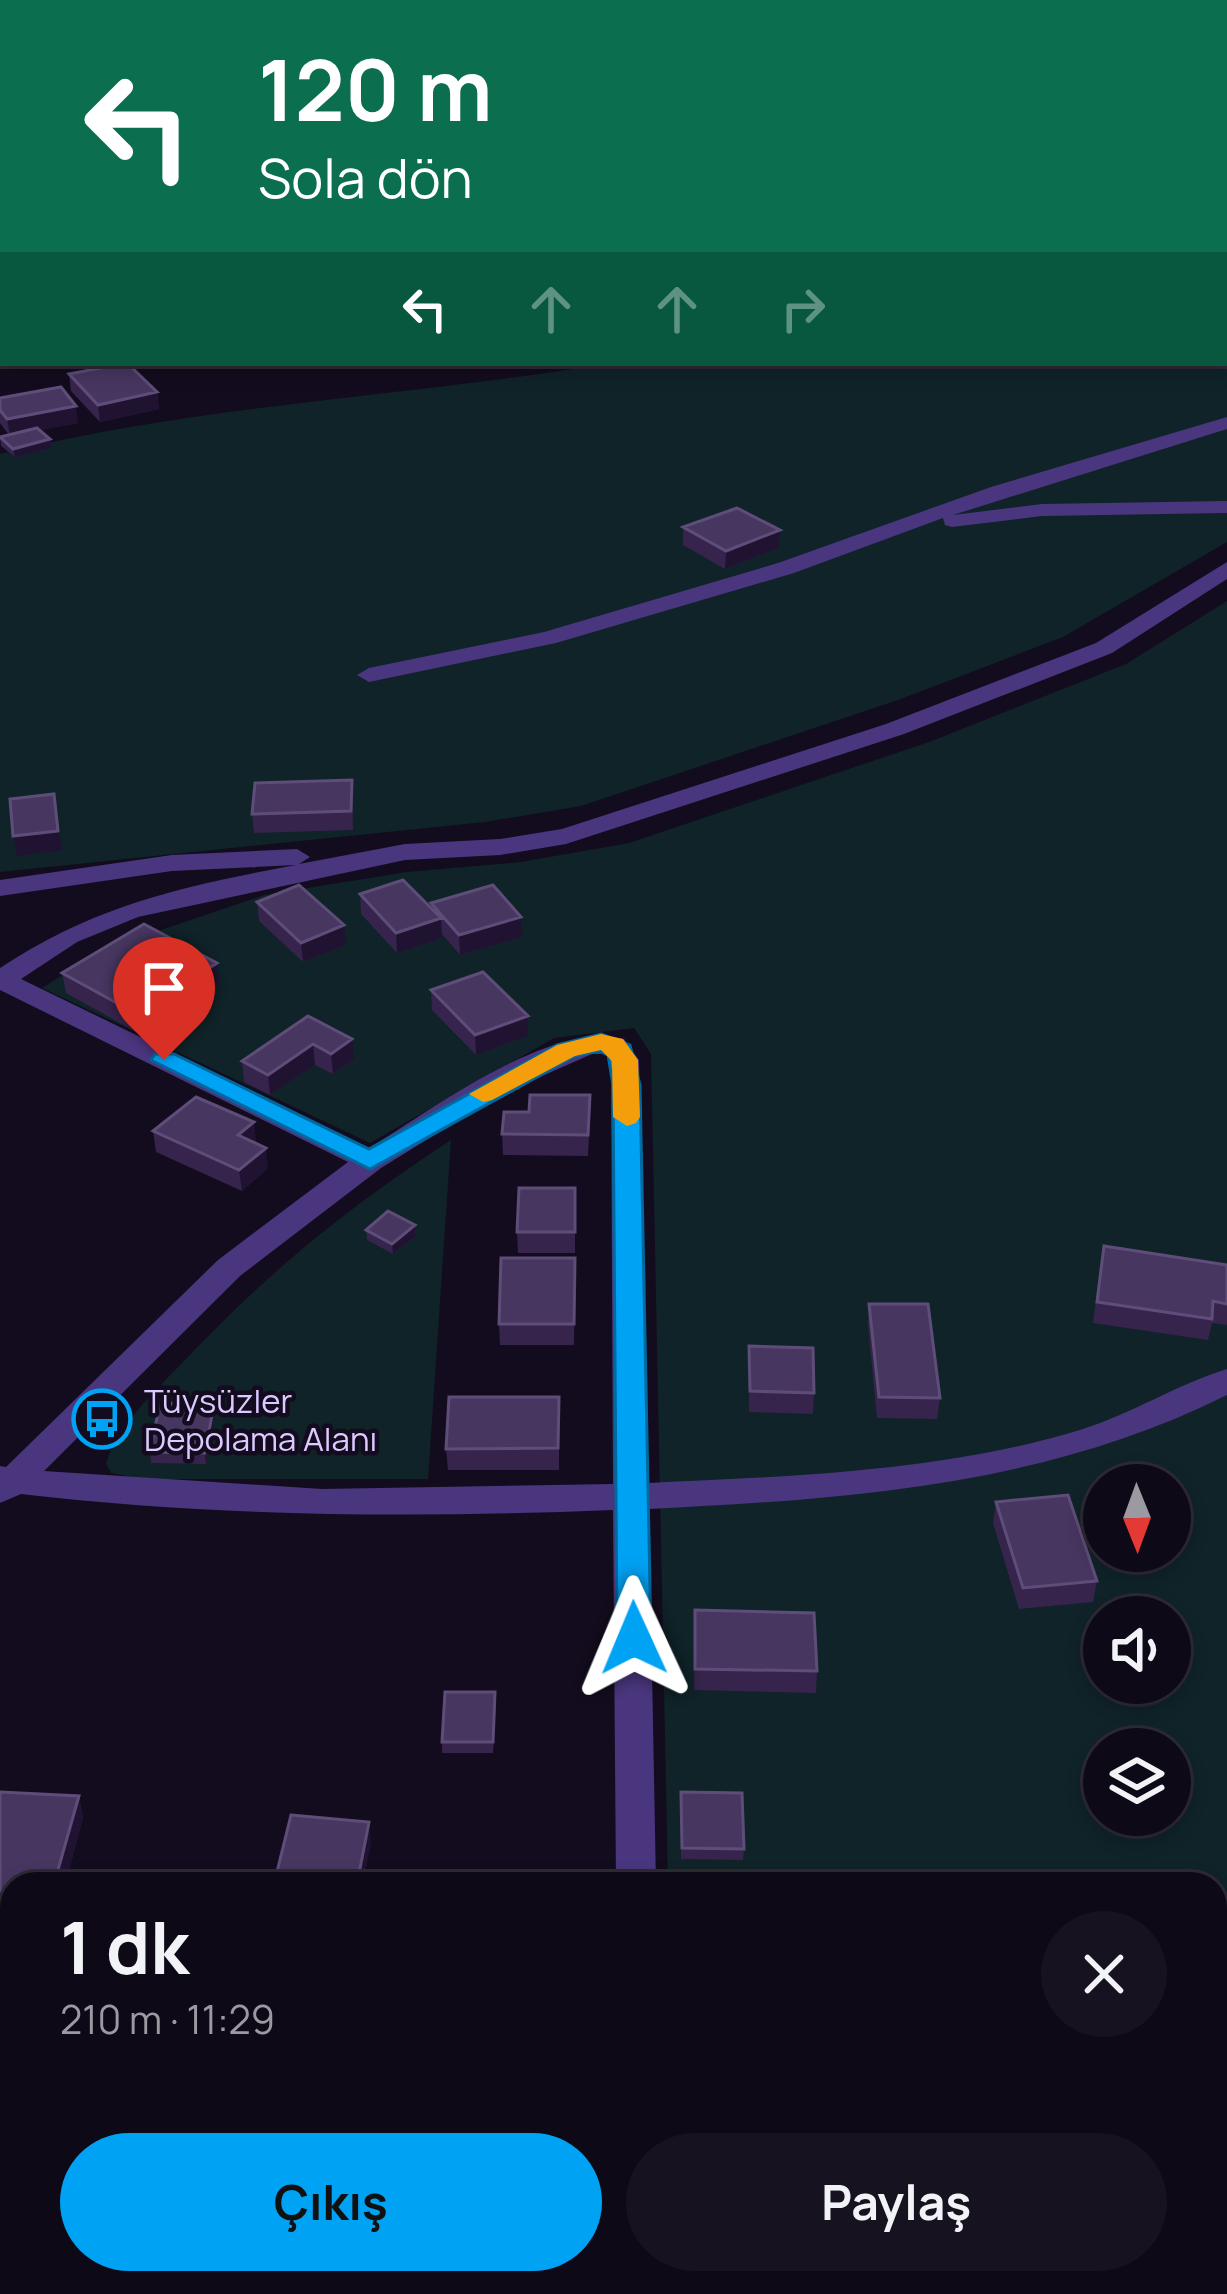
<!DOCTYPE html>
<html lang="tr">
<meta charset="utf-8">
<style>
body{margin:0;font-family:Manrope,sans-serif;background:#17121f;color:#f1f3f6;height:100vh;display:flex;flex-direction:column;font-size:45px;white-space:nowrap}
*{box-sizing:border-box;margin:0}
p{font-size:39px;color:#9b9aa1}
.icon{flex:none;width:66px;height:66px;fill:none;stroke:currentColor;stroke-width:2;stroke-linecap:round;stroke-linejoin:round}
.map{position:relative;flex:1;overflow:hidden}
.details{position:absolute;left:0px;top:1872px;width:1227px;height:423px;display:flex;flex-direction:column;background:#0e0916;border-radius:36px 36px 0 0;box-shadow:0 6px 18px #0003,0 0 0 3px #2e2a35}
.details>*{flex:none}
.hud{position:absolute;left:0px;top:0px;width:1227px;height:366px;box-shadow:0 6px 18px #0003,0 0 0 3px #2e2a35;background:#0b6e4f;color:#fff;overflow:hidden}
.needle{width:78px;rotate:179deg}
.fabs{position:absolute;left:1083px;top:1464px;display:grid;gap:24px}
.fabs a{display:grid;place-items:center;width:108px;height:108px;border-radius:50%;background:#0e0916;box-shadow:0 6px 18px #0003,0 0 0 3px #2e2a35;font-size:60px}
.pin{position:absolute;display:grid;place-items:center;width:102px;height:102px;color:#fff;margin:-123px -51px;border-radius:50% 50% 50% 0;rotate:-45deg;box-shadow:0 0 12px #0007}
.pin .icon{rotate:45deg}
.me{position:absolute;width:132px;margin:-66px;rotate:359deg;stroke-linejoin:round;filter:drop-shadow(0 0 9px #0008)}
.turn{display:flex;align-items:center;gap:42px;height:252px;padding:0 60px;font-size:54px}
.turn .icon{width:156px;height:156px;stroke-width:2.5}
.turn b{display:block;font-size:84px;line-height:102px}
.lanes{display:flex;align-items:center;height:114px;padding:0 60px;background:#0003;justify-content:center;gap:60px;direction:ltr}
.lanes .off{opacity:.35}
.round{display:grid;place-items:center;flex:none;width:126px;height:126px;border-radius:63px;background:#17121f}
.headline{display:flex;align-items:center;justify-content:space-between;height:204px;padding:0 60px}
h1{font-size:72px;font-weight:700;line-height:90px}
.cta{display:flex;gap:24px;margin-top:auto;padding:24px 60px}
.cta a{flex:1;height:138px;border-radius:72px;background:#00a2f4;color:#111;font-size:48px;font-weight:700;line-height:138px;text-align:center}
.cta a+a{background:#17121f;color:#f1f3f6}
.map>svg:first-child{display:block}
.green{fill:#0f2328;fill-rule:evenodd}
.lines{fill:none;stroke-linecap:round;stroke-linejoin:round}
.street{fill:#4a367e;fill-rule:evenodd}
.secondary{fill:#8a60ff;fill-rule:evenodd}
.highway{fill:#ff4472;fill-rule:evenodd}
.wall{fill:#36244c}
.shaded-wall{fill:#201332}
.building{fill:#473660;stroke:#5f4d79;stroke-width:3}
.route{fill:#00a2f4;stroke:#00699f;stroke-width:3}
.slow{fill:#f59e0b}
.labels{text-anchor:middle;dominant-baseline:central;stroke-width:9;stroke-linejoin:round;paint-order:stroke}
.poi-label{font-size:33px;fill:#dcc9ff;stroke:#130c1e;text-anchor:start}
</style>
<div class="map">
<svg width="1227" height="2294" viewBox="0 0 1227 2294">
<rect width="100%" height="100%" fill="#130c1e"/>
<path class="green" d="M275,0l-272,3 -3,174v-176z
M1227,218v324l-164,95 -165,63 -317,106 -96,16 -485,50v-418c201,-50 407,-57 611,-91h613z
M1227,601v1508l-12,-1v-224h-547l-17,-830 -17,-26 -80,10 -184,105 -328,-155 60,-38 162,-55 143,-23 114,-10 108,-19 300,-101 197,-78zM1104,1485h66v66h-66zM1104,1617h66v66h-66zM1104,1749h66v66h-66z
M451,1140l-23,339h-285l-32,-6 -5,-10c14,-40 48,-71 77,-101 86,-91 164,-154 268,-222z"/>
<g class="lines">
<path class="street" d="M275,0h14l-15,3z
M374,0h15l2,3h-15z
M461,0h16l2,3h-16z
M907,0h14l-16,3z
M1122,0h18l-20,3z
M1224,29h3l-3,10z
M1227,122v10l-3,1v-10z
M1227,417v12l-274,86 89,-11 185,-3v12l-185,3 -90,11 -7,-2 -2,-7 -149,55 -238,70 -187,39 -12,-7 12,-7 175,-36 234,-69 213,-76z
M1227,562v17l-115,74 -208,81 -338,110 -66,11 -95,5 -267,57 -61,25 -56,37 348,169c61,-37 181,-128 255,-109l15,21 9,423c145,-7 296,-11 435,-54 50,-16 95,-45 144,-60v26c-182,91 -378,104 -578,114l7,375h-40l-3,-374c-197,8 -395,7 -592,-16l-21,9v-37l6,1 212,-207 130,-98 -348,-172v-22c97,-64 184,-82 296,-103l-124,6 -172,25v-16l172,-25 125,-6 13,8 -11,7 106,-20 95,-5 62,-10 324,-105 210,-81zM592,1054h14l5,6 2,424 -291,5 -278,-18 196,-195 141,-108 120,-74z
M0,1971l12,1v38l-12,-1z
M1215,2119l12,2v42l-12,-2z
M619,2283h46l1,11h-46z"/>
<path class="secondary" d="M595,0h14l1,3h-14z
M990,0h14l-16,3z
M0,288h3v10h-3z"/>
<path class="highway" d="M1224,42h3v10h-3z
M3,183v12l-3,1v-12z"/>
</g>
<path class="wall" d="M69,374l88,18 2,17 -59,13 -29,-31z
M0,398l78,25 -38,7 10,9 1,9 -36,9 -14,-11 -1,-9 9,-2 -9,-12z
M683,527l97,3 -1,18 -54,21 -42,-24z
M352,780l1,50 -99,3 -2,-19z
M360,894l71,14v-5l91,34 -62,18 -18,-21v4l-45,15 -36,-39z
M257,902l89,43 -43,17 -44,-41z
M62,973l157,10 -81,50 -72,-40z
M431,990l97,26v20l-52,19 -44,-45z
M308,1016l46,43 -21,15 -18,-9 -45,30 -26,-13 -2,-21z
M529,1112l61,4 -2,40 -85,-1 -1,-21z
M153,1131l115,37 -26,23 -86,-39z
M575,1188v65h-57l-1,-21z
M415,1225l1,11 -23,18 -26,-14 -1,-10z
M575,1258l-1,87h-74l-1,-21z
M1227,1265v60l-15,-2 -4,17 -115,-17 7,-56z
M869,1304l71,94 -3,21 -60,-1 -9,-93z
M749,1346l65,47 -1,21 -64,-2z
M559,1397v73h-111l-2,-21z
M214,1404l1,11 -9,49 -55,-1 -1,-11z
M996,1502l101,79 -4,21 -74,7 -26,-86z
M695,1610l122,61 -1,22 -122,-3z
M496,1703l-3,50h-51v-11z
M0,1792l79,4 4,22 -18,66h-53v32h-12z
M681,1792l63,57 -1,11 -62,-1z
M394,2283h154l-2,11 -94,-2z
M1182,2283h33l12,11h-45z"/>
<path class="shaded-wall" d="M157,392l2,17 -59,13 -2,-17z
M76,406l2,17 -68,13 -3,-17z
M50,439l1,9 -36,9 -2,-8z
M780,530l-1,18 -54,21 1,-18z
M54,794l8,56 -45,6 -4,-20z
M521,917l1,20 -62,18 -1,-20z
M441,918l1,20 -45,15 -1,-20z
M344,925l2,20 -43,17 -2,-19z
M217,963l2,20 -81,50 -3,-20z
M528,1016v20l-52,19 -1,-20z
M352,1039l2,20 -21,15 -2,-20z
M313,1044l2,21 -45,30 -2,-20z
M254,1122l2,20 -18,-7z
M266,1148l2,20 -26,23 -3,-21z
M415,1225l1,11 -23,18 -1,-10z
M214,1404l1,11 -9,49 -1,-11z
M79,1796l4,22 -18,66h-11z
M369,1822l2,21 -8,41h-6z"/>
<path class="building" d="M325,0h25l-4,3h-24z
M465,0l3,3 -33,-1 17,-2z
M518,0h30l2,3h-29z
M621,0h35l1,3h-34z
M1070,0h39l-6,3h-20z
M1142,0h49l-2,3h-50z
M0,299l3,4v24h-3z
M3,339v18h-3v-17z
M127,363l30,29 -59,13 -29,-31z
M61,387l15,19 -69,13 -7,-9v-12z
M37,428l13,11 -37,10 -13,-12z
M737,508l43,22 -54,21 -43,-24z
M352,780l-1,31 -99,3 3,-31z
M54,794l4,37 -45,5 -3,-37z
M403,880l38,38 -45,15 -36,-39z
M299,885l45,40 -43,18 -44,-41z
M493,885l28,32 -62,18 -28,-32z
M144,924l73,39 -82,50 -73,-40z
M483,972l45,44 -53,19 -44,-45z
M308,1016l44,23 -21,15 -18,-10 -45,31 -26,-14z
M530,1095h60l-2,40 -86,-1 2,-22h25z
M196,1097l58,25 -16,13 28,13 -27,22 -86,-39z
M519,1188h56v44h-58z
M388,1211l27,14 -23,19 -26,-14z
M1104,1246l123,19v39l-14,-3 -1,18 -115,-17z
M501,1258h74l-1,66h-75z
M869,1304h59l12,94 -61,-1z
M749,1346l64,2 1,45 -64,-2z
M449,1397h110l-1,51 -112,1z
M160,1403l54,1 -9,49 -55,-1z
M1068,1495l29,86 -74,7 -27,-86z
M695,1610l119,3 3,58 -122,-2z
M445,1692h50l-2,50h-51z
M0,1792l79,4 -25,88h-42v12l-12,-1z
M681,1792l61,1 2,56 -62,-1z
M291,1815l78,7 -12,62h-83z
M1215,2232l12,2v60h-39v-11h27z
M454,2283h90l-2,11h-90z"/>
<path class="route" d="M601,1034l29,11 10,40 11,553 -5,10 -12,4 -12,-4 -5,-10 -4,-553 -5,-30 -9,-4 -24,5 -205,113 -219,-109 4,-6h19l195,95 188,-104z"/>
<path class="slow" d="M601,1034l22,5 15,21 2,57 -4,6 -9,3 -14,-9 -1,-56 -11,-11 -26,6 -83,44 -9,2 -14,-8 88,-49z"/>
<defs>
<symbol id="bus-ring" viewBox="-11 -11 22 22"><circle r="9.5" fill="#130c1e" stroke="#00a2f4" stroke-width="1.5"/><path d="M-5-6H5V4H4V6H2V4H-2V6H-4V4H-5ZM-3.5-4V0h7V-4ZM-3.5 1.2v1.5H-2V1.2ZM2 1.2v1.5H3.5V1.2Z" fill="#00a2f4"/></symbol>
</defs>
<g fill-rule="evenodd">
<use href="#bus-ring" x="69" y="1386" width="66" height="66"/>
</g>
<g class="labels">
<g class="poi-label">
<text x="144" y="1400">Tüysüzler<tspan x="144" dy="38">Depolama Alanı</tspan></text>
</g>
</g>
</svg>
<div class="fabs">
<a><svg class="needle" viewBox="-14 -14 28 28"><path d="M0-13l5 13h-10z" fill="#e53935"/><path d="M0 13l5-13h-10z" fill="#9b9aa1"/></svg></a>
<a><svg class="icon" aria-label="sound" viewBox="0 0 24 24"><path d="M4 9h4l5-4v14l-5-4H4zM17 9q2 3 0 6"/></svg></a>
<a><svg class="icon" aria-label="layers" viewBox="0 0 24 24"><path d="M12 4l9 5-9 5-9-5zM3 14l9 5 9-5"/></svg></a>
</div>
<div class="pin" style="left:164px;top:1060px;background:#d93025"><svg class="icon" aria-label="arrive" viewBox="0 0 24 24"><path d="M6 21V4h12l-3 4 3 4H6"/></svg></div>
<svg class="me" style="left:634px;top:1638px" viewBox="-20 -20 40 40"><path d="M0-17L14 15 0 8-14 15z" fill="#00a2f4" stroke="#fff" stroke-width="4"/></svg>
<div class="hud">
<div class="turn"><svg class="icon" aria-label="left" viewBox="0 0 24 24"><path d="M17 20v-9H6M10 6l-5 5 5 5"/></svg><div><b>120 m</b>Sola dön</div></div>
<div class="lanes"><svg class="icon" aria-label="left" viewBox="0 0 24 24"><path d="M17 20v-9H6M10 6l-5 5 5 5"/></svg><svg class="icon off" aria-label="ahead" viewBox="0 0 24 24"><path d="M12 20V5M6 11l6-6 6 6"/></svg><svg class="icon off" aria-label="ahead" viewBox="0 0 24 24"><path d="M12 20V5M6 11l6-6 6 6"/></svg><svg class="icon off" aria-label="right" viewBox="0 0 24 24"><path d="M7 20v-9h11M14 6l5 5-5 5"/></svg></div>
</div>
<section class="details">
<div class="headline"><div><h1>1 dk</h1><p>210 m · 11:29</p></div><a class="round"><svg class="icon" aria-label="close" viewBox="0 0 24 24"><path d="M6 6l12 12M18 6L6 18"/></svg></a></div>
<div class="cta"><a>Çıkış</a><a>Paylaş</a></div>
</section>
</div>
